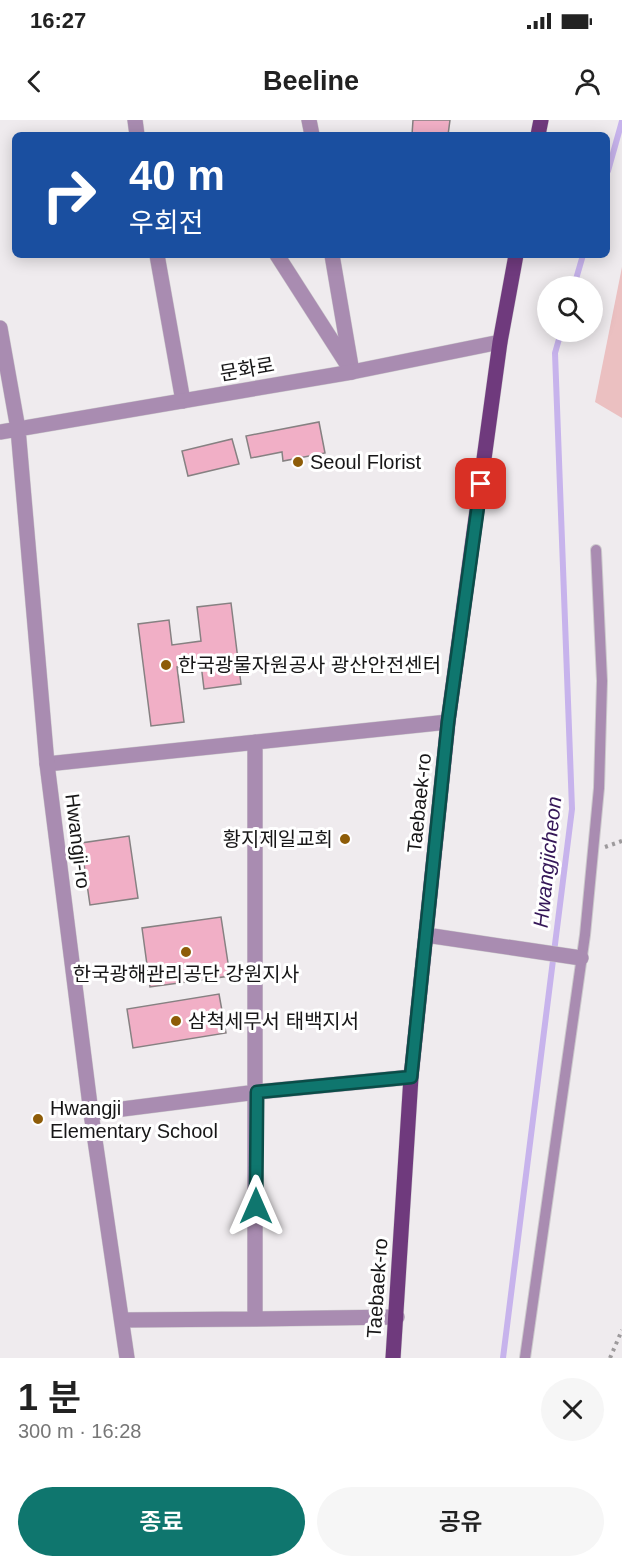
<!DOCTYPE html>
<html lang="ko">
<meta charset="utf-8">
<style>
body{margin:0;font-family:Helvetica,"Noto Sans KR",sans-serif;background:#f6f6f6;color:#222;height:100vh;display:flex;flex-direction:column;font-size:22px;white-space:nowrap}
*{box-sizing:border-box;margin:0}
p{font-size:20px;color:#767676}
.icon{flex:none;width:33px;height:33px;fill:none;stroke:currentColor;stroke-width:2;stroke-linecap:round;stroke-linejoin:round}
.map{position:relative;height:1238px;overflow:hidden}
.sheet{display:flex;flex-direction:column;background:#fff;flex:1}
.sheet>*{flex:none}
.banner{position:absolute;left:12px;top:12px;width:598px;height:126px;border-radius:9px;box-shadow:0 3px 15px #0003;background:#1a4fa0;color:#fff;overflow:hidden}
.fabs{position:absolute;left:537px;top:156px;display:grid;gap:12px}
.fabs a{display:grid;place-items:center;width:66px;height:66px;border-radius:50%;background:#fff;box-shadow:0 3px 15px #0003;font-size:30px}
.pin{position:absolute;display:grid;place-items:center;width:51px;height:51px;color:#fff;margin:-26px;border-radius:12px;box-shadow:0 3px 9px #0006}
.me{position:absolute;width:66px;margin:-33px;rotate:0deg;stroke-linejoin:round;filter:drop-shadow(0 0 4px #0008)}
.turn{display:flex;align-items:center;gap:21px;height:126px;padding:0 18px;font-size:27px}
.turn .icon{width:78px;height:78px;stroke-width:2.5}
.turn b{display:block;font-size:42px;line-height:51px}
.round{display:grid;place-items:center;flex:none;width:63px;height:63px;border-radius:32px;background:#f6f6f6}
.overview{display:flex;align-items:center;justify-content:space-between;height:102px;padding:0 18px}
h1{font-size:36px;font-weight:600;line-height:45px}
.button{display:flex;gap:12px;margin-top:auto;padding:12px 18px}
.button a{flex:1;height:69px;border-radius:36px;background:#0f766e;color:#fff;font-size:24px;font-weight:600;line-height:69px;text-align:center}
.button a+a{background:#f6f6f6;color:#222}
.status{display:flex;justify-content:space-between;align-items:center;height:42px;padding:0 30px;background:#fff;direction:ltr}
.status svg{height:16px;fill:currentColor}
header{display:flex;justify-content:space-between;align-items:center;height:78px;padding:0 18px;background:#fff;font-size:27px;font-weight:600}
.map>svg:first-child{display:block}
.green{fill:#ebc0c1}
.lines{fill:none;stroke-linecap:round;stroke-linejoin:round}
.stream{stroke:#c7b3ec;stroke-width:6}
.building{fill:#f1afc6;stroke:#868182;stroke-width:1.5}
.service-casing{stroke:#ccc9cc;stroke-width:12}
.minor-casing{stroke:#ccc9cc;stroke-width:16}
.tertiary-casing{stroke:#ccc9cc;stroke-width:16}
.primary-casing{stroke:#ccc9cc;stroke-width:16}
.path{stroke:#9d9a9c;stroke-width:4;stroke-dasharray:3 4.5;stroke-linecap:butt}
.service{stroke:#a98cb1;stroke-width:10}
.minor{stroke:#a98cb1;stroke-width:15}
.tertiary{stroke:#a98cb1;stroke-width:15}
.primary{stroke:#6f3a7d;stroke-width:15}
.route-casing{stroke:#0a4d48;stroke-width:15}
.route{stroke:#0f766e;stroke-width:10}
.poi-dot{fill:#8e5c08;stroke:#fff;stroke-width:2}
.labels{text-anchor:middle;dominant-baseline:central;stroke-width:6;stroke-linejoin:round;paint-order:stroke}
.street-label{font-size:20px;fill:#171617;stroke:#fff}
.poi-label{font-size:20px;fill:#171617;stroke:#fff;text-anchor:start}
.water-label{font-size:21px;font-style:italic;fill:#351758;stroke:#fff}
</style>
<div class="status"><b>16:27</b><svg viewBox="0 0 49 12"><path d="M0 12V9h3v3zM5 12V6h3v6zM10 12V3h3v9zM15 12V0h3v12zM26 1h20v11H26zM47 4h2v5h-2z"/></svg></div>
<header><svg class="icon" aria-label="back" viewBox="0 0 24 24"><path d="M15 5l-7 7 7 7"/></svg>Beeline<svg class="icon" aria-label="person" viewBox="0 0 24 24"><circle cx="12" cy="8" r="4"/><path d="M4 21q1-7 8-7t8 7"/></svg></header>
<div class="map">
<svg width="622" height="1238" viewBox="0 0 622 1238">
<rect width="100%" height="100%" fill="#efebee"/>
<path class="green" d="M622,147v151l-27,-16z"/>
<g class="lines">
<path class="stream" d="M608,51l14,-50
M574,166l9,-31
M503,1238l69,-549 -17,-456 6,-21"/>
</g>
<path class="building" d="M413,0h37l-2,15h-36z
M319,302l6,31 -42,8 -1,-9 -31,6 -5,-22z
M232,319l7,25 -51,12 -6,-25z
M231,483l10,81 -37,5 -3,-25 -24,3 7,55 -33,4 -13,-102 31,-4 3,25 29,-4 -4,-34z
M129,716l9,62 -48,7 -9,-62z
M221,797l9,59 -80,11 -8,-59z
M219,874l7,39 -93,15 -6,-39z"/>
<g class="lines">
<defs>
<path id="service" d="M525,1238l60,-423 14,-147 3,-107 -6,-131"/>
<path id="minor" d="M135,0l2,15
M309,0l3,15
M157,135l26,146
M277,135l75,117
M332,135l19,111
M47,644l401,-42
M426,815l155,23
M91,993l166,-21 154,-15
M255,1199l142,-2
M122,1200l133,-1v-577"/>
<path id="tertiary" d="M0,208l18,101 29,335 44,349 36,245
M0,312l352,-60 148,-30"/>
<path id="primary" d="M538,15l3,-15
M393,1238l18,-281 37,-355 52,-380 16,-87"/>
</defs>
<use href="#service" class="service-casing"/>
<use href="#minor" class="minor-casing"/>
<use href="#tertiary" class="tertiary-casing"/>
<use href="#primary" class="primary-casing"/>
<path class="path" d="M605,727l17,-6
M610,1238l12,-28"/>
<use href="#service" class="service"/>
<use href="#minor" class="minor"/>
<use href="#tertiary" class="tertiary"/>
<use href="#primary" class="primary"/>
</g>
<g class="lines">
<defs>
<path id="route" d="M256,1086l1,-114 154,-15 37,-355 33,-238"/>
</defs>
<use href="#route" class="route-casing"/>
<use href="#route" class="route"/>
</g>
<g class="poi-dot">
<circle cx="298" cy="342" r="6"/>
<circle cx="166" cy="545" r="6"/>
<circle cx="345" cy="719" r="6"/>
<circle cx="186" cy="832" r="6"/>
<circle cx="176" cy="901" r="6"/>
<circle cx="38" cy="999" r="6"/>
</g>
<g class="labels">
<g class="street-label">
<text transform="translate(247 249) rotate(-10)">문화로</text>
<text transform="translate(419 683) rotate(-84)">Taebaek-ro</text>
<text transform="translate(78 721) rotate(83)">Hwangji-ro</text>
<text transform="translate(377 1168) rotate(-86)">Taebaek-ro</text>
</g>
<g class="poi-label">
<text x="310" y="342">Seoul Florist</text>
<text x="178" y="545">한국광물자원공사 광산안전센터</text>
<text x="333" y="719" text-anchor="end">황지제일교회</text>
<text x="186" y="854" text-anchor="middle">한국광해관리공단 강원지사</text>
<text x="188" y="901">삼척세무서 태백지서</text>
<text x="50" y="988">Hwangji<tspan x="50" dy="23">Elementary School</tspan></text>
</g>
<g class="water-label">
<text transform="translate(547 742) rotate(-84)">Hwangjicheon</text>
</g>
</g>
</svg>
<div class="fabs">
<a><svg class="icon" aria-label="search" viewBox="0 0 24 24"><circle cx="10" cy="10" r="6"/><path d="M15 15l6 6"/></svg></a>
</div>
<div class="pin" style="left:481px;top:364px;background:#d93025"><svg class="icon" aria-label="arrive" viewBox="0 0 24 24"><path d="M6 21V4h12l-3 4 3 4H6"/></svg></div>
<svg class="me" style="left:256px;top:1086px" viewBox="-20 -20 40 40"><path d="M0-17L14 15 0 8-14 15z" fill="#0f766e" stroke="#fff" stroke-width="4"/></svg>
<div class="banner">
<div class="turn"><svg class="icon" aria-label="right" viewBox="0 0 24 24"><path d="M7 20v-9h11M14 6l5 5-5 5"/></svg><div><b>40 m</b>우회전</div></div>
</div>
</div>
<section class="sheet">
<div class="overview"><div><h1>1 분</h1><p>300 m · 16:28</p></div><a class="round"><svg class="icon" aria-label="close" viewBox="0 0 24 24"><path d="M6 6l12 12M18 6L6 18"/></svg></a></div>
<div class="button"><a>종료</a><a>공유</a></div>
</section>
